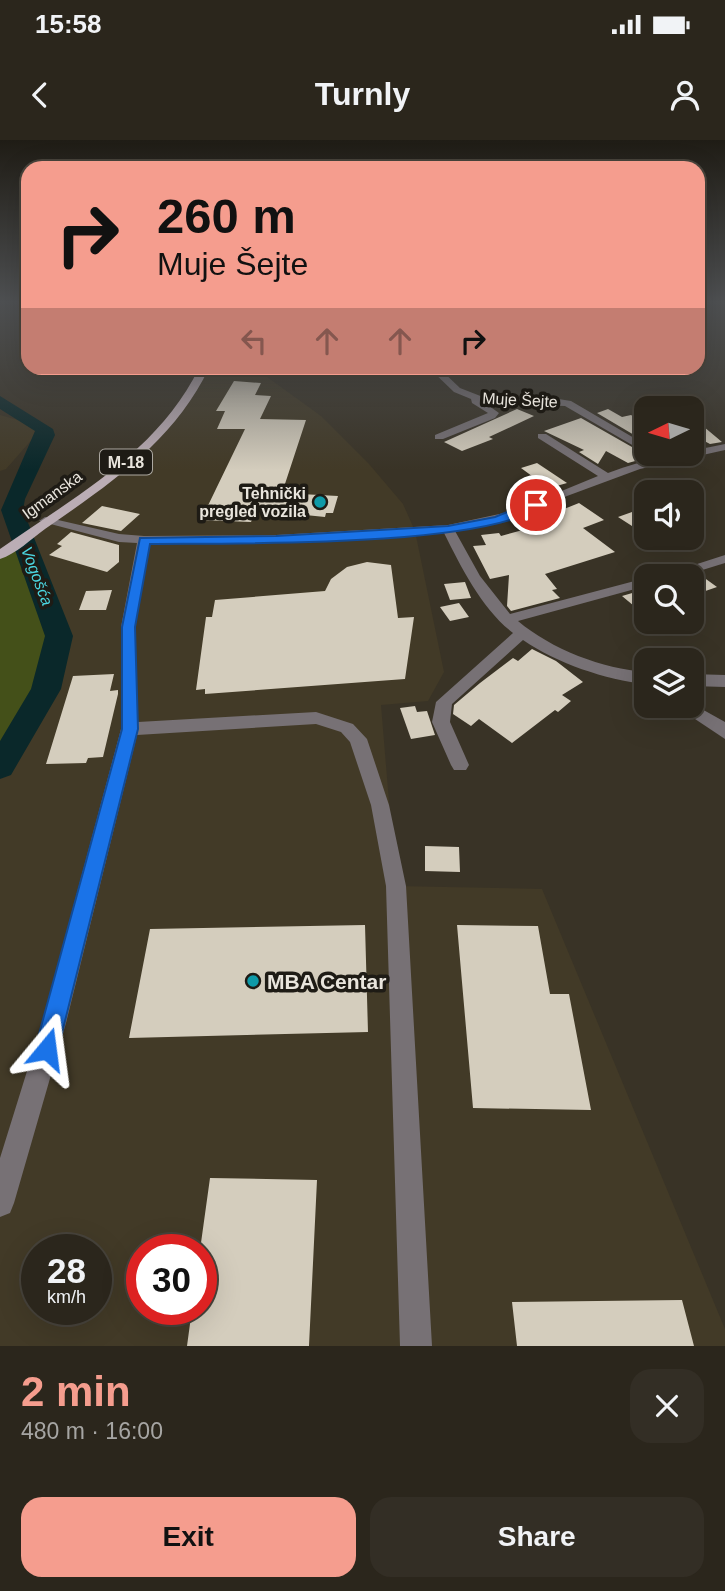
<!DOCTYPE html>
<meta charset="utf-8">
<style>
body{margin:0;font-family:Helvetica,sans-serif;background:#332e25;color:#f1f3f6;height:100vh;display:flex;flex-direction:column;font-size:26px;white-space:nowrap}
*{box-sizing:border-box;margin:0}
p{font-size:23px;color:#a6a5a3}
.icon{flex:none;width:38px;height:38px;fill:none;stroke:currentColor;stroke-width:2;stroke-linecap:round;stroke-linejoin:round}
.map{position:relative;height:1206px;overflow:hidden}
.drawer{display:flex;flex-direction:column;background:#2b261c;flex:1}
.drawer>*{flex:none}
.top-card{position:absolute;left:21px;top:21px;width:684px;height:214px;border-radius:21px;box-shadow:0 7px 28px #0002,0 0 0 2px #47433b;background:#f59d8e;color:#111;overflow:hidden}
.needle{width:46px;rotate:265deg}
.tools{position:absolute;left:634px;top:256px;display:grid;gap:14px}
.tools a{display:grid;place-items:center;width:70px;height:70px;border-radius:14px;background:#2b261c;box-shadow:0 7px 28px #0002,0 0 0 2px #47433b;font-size:35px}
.speed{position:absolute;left:21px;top:1094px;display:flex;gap:14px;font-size:35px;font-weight:700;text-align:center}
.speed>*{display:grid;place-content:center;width:91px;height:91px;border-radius:50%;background:#2b261c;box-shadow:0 7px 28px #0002,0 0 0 2px #47433b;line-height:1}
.speed small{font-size:18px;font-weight:400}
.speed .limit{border:10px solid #d22;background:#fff;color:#111}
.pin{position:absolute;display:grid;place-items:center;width:60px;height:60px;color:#fff;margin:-30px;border:4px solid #fff;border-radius:50%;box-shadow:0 2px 7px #0007}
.me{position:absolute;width:77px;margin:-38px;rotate:16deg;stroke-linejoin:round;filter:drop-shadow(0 0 5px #0008)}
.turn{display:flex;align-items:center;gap:24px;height:147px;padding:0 21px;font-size:32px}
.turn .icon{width:91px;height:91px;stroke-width:2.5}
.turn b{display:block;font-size:49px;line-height:60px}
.lanes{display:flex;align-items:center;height:66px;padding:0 21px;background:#0003;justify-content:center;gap:35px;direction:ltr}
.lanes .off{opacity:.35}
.round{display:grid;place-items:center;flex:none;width:74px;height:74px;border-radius:21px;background:#332e25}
.headline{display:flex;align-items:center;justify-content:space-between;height:119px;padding:0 21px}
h1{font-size:42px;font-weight:700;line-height:52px;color:#f59d8e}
.action{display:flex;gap:14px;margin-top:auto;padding:14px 21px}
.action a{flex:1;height:80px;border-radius:21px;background:#f59d8e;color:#111;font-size:28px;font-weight:700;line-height:80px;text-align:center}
.action a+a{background:#332e25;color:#f1f3f6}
.status{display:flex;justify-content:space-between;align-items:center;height:49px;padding:0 35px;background:#2b261c;direction:ltr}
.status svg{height:19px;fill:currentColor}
header{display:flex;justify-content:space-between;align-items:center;height:91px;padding:0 21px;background:#2b261c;font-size:32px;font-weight:700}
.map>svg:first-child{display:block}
.built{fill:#423a27;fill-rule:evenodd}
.green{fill:#445019}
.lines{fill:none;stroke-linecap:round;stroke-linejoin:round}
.river{fill:#0a282a;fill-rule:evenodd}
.building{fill:#d4cdbd}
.minor{fill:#777175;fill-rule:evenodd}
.major{fill:#bbadb5;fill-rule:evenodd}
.route{fill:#1a73e8;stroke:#114b97;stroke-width:2}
.culture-dot{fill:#0f9aa8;stroke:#1e1b15;stroke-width:2.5}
.labels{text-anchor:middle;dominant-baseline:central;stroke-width:7;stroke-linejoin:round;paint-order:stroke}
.far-street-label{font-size:16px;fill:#e9e5dd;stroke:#1e1b15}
.shield{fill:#1e1b15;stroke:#aca8a1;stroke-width:2}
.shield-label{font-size:16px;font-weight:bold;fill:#e9e5dd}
.far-poi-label{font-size:16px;font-weight:bold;fill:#e9e5dd;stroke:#1e1b15;text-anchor:end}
.far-water-label{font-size:16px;font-style:italic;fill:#4bd6e1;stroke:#1e1b15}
.near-poi-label{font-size:21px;font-weight:bold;fill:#e9e5dd;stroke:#1e1b15;text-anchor:start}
</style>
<div class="status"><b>15:58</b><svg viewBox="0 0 49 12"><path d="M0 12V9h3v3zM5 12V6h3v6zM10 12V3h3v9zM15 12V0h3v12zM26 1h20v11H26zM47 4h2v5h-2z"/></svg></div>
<header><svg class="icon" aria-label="back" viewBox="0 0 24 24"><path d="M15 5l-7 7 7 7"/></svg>Turnly<svg class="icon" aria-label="person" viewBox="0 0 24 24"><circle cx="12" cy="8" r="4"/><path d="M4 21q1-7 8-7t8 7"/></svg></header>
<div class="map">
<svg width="725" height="1206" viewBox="0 0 725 1206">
<rect width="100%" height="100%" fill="#393326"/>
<path class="built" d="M234,230l29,4 58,42 48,48 34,40 12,27 29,141 -16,29 -47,4 15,181 146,3 183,440v17h-725v-580l30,-44 28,-66 1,-20 -38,-96 136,-104 45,-62zM37,1110h59v59h-59zM142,1110h59v59h-59z
M0,275l43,12 -37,42 -6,2z"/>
<path class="green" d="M21,400c11,26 34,69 38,95 7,41 -37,100 -59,131v-213z"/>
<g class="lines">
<path class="river" d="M0,256l53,33 2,6 -30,64 -2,11 50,126 -12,53 -50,86 -11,4v-38l31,-52 14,-53 -44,-126 34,-79 -35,-22z"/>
</g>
<path class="building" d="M234,241l27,2 -6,12 16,1 -11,23 46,1 -24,73 56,3 -5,17h-7l-1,4 -69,-7 -5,12 -50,-2 44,-91h-28l8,-18h-9z
M517,269l17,7 -45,21 4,2 -31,12 -18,-9z
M608,269l14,8 9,-2 15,9v18l-49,-29z
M691,276l31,26 -12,2 -19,-10z
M581,278l65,37v3l-18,5 -22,-12 -8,13 -19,-12 5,-2 -40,-19z
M537,323l30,20 -38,11 -13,-9 20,-6 -15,-11z
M579,363l25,17 -21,8 32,24 -70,22 12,15 -5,1 8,8 -49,13 -4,-5 2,-31 -19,4 -17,-33 13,-1 -5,-10 18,-2 2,3 51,-14 -8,-5z
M102,366l38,8 -19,17 -39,-8z
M646,367v28l-28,-18z
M71,392l48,13v17l-12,10 -58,-17 13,-9 -5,-2z
M367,422l24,3 7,53 16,-1 -9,62 -200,15v-5l-9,1 10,-73h6l3,-17 110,-9 6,-12 16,-12z
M699,434l18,13 -26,9v-20z
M465,442l6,16 -21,2 -6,-16z
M646,449v27l-24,-20z
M112,450l-6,20h-27l7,-19z
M459,463l10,14 -19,4 -10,-14z
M532,509l24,12 27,21 -21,13 9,6 -13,11 -3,-2 -43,33 -33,-24 -8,7 -18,-12 1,-9 26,-22 33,-25 5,3z
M114,534l-4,17 8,-1v4l-15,63 -15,1 -2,5 -40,1 27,-88z
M415,566l2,6 10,-1 8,24 -24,4 -11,-31z
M425,706l34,1 1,25 -35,-1z
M365,785l3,107 -239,6 21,-109z
M457,785l81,1 12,68h19l22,116 -118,-2z
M210,1038l107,2 -8,166h-122l5,-37h9l-1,-59z
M682,1160l12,46h-177l-5,-44z"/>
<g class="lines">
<path class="minor" d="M429,228h10l21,20 23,9h63l25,4 75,44v8l-81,-47 -80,-3 14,10 -4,5 -52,21h-8v-4l53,-22 -16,-10 -1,-4 -17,-7z
M538,294h8l62,39c39,-15 78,-21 117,-29v6l-85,19 -73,27 -46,21 -66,14 25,45 30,38 136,-36v8l-128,35c33,28 85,48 128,51v12c-40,-4 -90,-21 -123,-44l-71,64 -2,18 19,43 -3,5h-12l-3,-5 -19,-43 4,-20 77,-69c-31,-24 -51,-64 -69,-100l-168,10 -126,1 -15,83 3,95 178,-10 37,12 14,15 22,66 17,81 26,460h-32l-14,-460 -15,-81 -21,-63 -9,-10 -25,-8 -179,11 -71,288 -52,180 -4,10 -10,4v-59l42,-135 79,-294v-102l16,-84 -18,-1 -80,-21 6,-4 74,17 25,2 132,-1 172,-10 65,-14 85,-35 -60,-38z
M725,415v8l-42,13h-23z
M691,534l34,1v12l-34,-1z
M691,563l34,19v17l-51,-34h17z"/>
<path class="major" d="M199,228h10c-35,73 -99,116 -164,161 -14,10 -29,25 -45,30v-10c74,-52 158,-97 199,-181z"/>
</g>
<linearGradient id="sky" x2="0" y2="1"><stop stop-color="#1f1c15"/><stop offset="0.49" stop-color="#4e5052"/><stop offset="1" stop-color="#4e5052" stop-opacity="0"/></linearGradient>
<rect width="725" height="330" fill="url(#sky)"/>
<path class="route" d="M532,362l10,3c-52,43 -316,38 -392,39l-15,83 3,102 -80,320 -4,8 -7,3 -8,-3 -4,-8 87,-320v-102l18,-89 136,-2 172,-10 47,-9z"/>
<g class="culture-dot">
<circle cx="320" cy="362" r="7"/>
<circle cx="253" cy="841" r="7"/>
</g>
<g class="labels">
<g class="far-street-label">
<text transform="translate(520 260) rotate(3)">Muje Šejte</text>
<text transform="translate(52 355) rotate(-36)">Igmanska</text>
</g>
<rect class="shield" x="100" y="309.5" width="52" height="25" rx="5"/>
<g class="shield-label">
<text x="126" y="322">M-18</text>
</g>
<g class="far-poi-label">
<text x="306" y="353">Tehnički<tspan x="306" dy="18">pregled vozila</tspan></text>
</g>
<g class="far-water-label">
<text transform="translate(37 436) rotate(69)">Vogošća</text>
</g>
<g class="near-poi-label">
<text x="267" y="841">MBA Centar</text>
</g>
</g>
</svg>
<div class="tools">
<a><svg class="needle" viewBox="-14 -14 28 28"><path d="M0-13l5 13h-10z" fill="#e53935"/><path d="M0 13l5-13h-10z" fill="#a6a5a3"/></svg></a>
<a><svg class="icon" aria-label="sound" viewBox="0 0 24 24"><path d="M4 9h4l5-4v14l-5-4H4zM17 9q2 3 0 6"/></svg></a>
<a><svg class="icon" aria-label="search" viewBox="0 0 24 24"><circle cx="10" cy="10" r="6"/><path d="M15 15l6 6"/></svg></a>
<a><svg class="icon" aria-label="layers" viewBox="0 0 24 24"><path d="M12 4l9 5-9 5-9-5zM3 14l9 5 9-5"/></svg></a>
</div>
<div class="speed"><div>28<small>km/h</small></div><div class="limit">30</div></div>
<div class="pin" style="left:536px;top:365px;background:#d93025"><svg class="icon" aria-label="arrive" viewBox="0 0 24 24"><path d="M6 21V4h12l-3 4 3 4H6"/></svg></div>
<svg class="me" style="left:47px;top:909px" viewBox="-20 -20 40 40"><path d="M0-17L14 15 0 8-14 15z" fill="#1a73e8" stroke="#fff" stroke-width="4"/></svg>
<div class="top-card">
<div class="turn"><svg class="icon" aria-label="right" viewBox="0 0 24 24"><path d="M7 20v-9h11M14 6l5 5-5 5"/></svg><div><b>260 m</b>Muje Šejte</div></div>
<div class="lanes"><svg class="icon off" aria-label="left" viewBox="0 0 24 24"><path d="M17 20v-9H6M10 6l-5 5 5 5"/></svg><svg class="icon off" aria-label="ahead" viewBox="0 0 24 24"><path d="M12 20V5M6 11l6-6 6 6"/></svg><svg class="icon off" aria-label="ahead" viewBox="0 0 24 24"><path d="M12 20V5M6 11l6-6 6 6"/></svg><svg class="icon" aria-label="right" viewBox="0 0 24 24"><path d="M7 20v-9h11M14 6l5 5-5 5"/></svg></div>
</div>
</div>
<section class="drawer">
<div class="headline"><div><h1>2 min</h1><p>480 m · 16:00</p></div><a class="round"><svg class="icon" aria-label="close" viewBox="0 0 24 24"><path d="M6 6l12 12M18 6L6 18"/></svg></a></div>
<div class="action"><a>Exit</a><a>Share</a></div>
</section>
